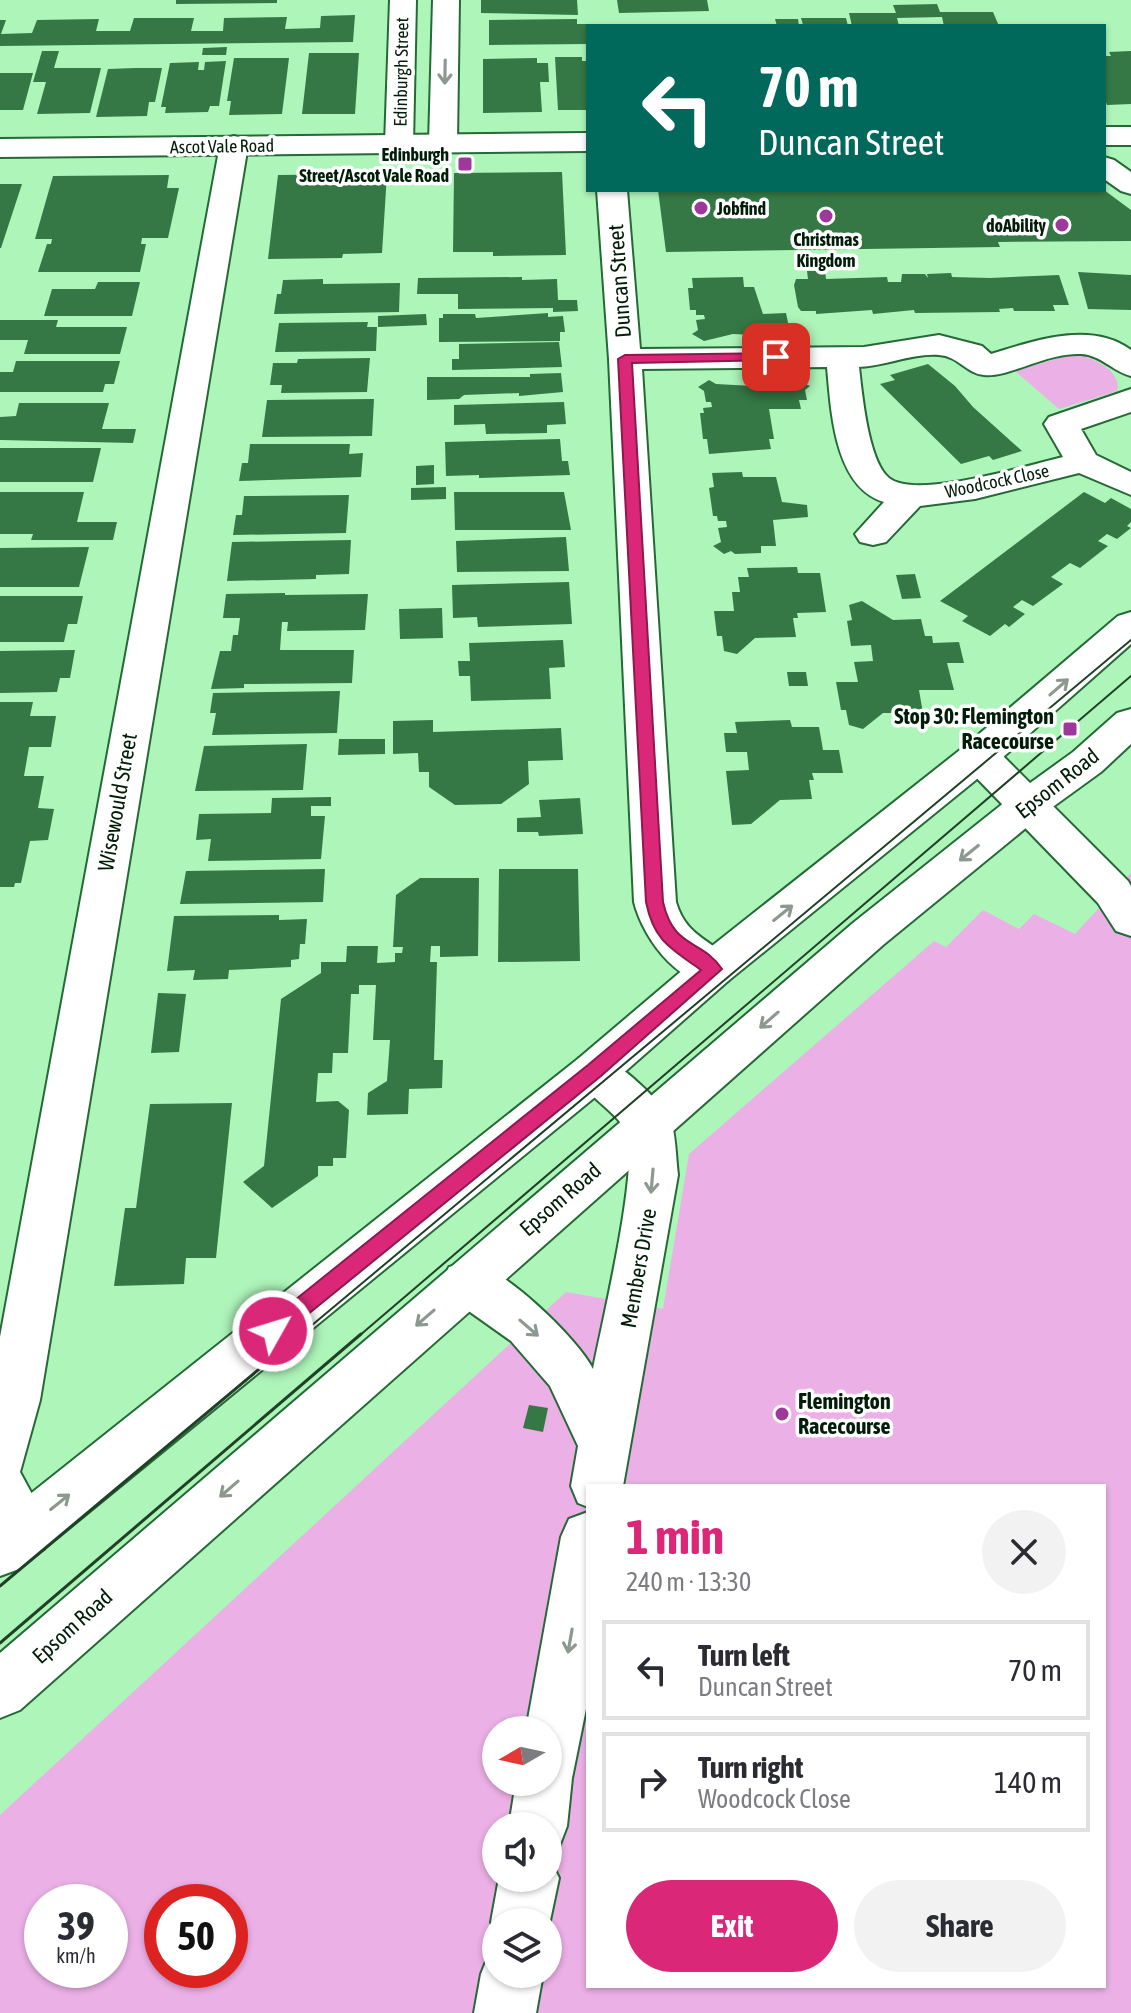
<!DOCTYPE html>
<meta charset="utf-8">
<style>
body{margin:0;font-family:"Asap Condensed",sans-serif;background:#f2f2f3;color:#2b2b33;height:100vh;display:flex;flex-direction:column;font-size:30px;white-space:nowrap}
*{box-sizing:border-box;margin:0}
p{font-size:26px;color:#7c7c81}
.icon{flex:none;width:44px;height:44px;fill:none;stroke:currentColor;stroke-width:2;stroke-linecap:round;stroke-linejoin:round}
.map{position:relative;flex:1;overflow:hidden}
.sheet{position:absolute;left:586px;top:1484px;width:520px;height:504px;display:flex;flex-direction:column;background:#fff;border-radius:0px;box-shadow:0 2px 6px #0004}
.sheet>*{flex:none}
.hud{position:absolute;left:586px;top:24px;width:520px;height:168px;border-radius:0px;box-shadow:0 2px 6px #0004;background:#00695c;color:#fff;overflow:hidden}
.needle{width:52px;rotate:261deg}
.fabs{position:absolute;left:482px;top:1716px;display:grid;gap:16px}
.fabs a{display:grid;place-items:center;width:80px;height:80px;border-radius:50%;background:#fff;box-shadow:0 2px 6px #0004;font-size:40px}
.speed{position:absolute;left:24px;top:1884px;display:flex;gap:16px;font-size:40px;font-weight:700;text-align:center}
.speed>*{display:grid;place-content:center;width:104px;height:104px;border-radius:50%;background:#fff;box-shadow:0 2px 6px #0004;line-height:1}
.speed small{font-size:20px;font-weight:400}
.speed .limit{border:12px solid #d22;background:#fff;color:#111}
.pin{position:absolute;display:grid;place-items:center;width:68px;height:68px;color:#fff;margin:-34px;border-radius:16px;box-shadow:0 4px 12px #0006}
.me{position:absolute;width:88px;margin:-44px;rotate:51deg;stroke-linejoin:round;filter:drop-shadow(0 0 6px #0008)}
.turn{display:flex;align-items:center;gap:28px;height:168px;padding:0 40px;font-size:36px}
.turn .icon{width:104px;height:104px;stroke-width:2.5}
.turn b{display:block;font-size:56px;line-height:68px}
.round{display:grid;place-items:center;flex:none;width:84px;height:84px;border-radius:42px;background:#f2f2f3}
.head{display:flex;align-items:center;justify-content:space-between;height:136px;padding:0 40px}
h1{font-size:48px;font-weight:700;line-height:60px;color:#db2777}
.primary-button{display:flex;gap:16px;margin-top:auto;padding:16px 40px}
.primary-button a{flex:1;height:92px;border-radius:48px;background:#db2777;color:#fff;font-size:32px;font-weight:700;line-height:92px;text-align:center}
.primary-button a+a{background:#f2f2f3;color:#2b2b33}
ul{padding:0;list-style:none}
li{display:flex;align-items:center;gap:24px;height:100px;margin:0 16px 12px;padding:0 24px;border:4px solid #e1e1e2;border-radius:0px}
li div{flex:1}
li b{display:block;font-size:30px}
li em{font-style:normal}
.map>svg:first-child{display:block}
.green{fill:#ebb0e6;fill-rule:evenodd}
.building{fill:#357845}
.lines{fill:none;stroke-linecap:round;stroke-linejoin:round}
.minor-casing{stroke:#256937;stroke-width:4}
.major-casing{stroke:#256937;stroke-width:4}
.minor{fill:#fff;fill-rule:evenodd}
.major{fill:#fff;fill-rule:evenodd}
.tram-far1{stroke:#1f4126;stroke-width:2}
.tram{stroke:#1f4126;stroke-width:3}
.oneway{stroke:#8d9990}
.route{fill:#db2777;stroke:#8e194d;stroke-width:2}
.poi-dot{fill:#9f389b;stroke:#fff;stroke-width:3}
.labels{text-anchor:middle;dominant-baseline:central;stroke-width:7;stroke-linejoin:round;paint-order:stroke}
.far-street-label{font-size:18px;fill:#021d08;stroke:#fff}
.far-poi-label{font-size:18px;font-weight:bold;fill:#021d08;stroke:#fff;text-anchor:end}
.street-label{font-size:22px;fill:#021d08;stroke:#fff}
.poi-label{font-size:22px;font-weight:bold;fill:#021d08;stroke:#fff;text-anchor:end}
</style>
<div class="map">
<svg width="1131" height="2013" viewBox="0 0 1131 2013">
<rect width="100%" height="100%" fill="#aef5ba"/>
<path class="green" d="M1081,355c16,5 41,17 36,36l-58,18 -44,-38 51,-15z
M1131,873v1140h-1131v-198l566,-523 97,17 26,-155 245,-213 12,6 37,-37 36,19 15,-15 41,20zM588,1486h516v500h-516zM496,1730h52v52h-52zM496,1826h52v52h-52zM42,1902h68v68h-68zM162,1902h68v68h-68zM496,1922h52v52h-52z"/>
<path class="building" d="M176,0h101v3l-101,1z
M481,0h96l1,15 -97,-2z
M617,0h90l2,11 -90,2z
M937,4l3,8h53l6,14h-55l-2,-9 -45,1 2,8h-47l-3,-13h47l-3,-8z
M355,15l-2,27 -353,4v-26h6l-5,14 31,-1 5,-13 62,-1 -3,12h34l4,-13h60l-3,13h32l1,-13 63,-1 -2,12 35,-1 1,-12z
M801,18h45l2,8 -45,-1z
M577,19v5h10l1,20 -99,1v-25z
M775,19h23l1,7h-22z
M227,47l-1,8h-24l1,-7z
M42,51h17l-5,17h47l-11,45 -53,1 9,-32h-13z
M1131,51v53l-24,1 -3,-8v-41h7l-2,-4z
M309,53h50l-4,61h-53z
M555,57h27v4h6v49h-30z
M234,58h55l-7,56 -53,1 2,-14h-4z
M537,58v5h11l1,19h-9l2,30 -59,1v-54z
M226,61l-7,45h-9l-2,6 -43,1 1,-6h-5l9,-44 29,-1 -1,8h6l1,-8z
M135,68h27l-7,34h-6l-2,14 -51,1 12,-48z
M0,73h33l-10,37h-23z
M562,172l4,83 -73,1v-4h-40l1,-79z
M387,174l-5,79 -39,1 -1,4 -74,1 10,-84z
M169,175l-2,13h12l-11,50h-26l-1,6h5l-6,28h-102l9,-28h4l1,-5h-17l18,-63z
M0,184h22l-21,64h-1z
M658,190h446l27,20v31l-133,1 2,5 -334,5z
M807,271h18l1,8 61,-2 1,5h13l1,-8h23l3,4 -1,-4 24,-1 1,4 38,1 69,-3 10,30h-16l2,6h-41l-1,-3 -14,1 1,3 -85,1 -1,-3 -41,4 -1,-4 -56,4v-3h-15l-3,-4 -4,-22 2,-6h12z
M1078,272l53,3v35l-43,-1z
M522,277v3l35,-1 1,21h19l1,11 -25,1v-4l-95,1v-15h-41l1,-16z
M743,277l1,10h10l9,27 23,-1 5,24 -58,-3 -29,7 -12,-7 6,-4 -2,-10 9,-1 -1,-4h-8v-5h-6l-2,-22h5l-1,-10z
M323,279v5l77,-1 -1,29 -125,2 3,-20h4l2,-14z
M98,282h42l-8,34h-88l8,-27h43z
M548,313v4l15,-1 2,16h-5v9l-121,1v-24h4v-4h32l1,4z
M426,314l1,11 -49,2v-11z
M0,320h58l-2,7h71l-7,27h-96l4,-14h-28z
M368,322l-1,5h10l-1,24 -101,1 4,-29z
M559,342l3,25 -110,3v-11h7v-15z
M370,358l-3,34 -86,1 1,-8h-12l3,-22h24l1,-4z
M16,361h104l-6,23h-9l-2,8h-103v-20h13z
M928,364l27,22 18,21 49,44 -29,9 -4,-4 -28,8 -81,-80 15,-4 -5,-5z
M561,373l2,19 -44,4v-3l-55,2 -5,4 -32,1v-23h103v-3z
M709,380l7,4 37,2 39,-3 5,-3 13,6 -5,4 2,10h-8l2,9h-32l5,30h-5l2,10 -62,5 -2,-15h-4l-3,-26h4l-1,-5 9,-1 -1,-5h-5l-2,-11 -6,-4z
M374,399l-2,37 -110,1 5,-37z
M564,402l2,22 -19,1v8l-61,1 -1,-10 -31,1v-20z
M19,403h90l-7,26h34l-3,14 -133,-3v-23l16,-1z
M560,439l2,22h6l2,14 -91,3v-3l-33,1 -1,-34z
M250,444h100l-1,10 14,-1 -2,24 -122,4 3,-18h6z
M0,448h101l-8,34h-93z
M434,465v19l-18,1v-19z
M742,472l1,5h33l6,25 25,3 1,12 -35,3 3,26h-15v7l-26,1 -4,-3 -7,3 -11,-8 8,-4 -3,-14 9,-1 -1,-6h-8l-1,-5h-4l-4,-28 5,-1 -2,-14z
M446,487v12l-35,1v-12z
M0,492h84l-7,30h40l-4,18h-82l2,-6h-33z
M454,492h110l7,38h-116z
M1084,492l21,11 6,-5 20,11v13l-4,4 4,2 -14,11 -10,-5 -9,7 10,5 -28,22 -10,-5 -19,14 12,7 -30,22 -11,-6 -9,7 12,7 -16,13 -4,-3 -15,12 -28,-15 6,-5 -28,-15z
M349,495l-3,38 -113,2 3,-20h6l2,-19z
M566,537l3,34 -112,1 -1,-31z
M351,540l-2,34 -33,1v4l-89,2 5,-39z
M89,547l-10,40h-79v-39z
M797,567l1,6h22l6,39 -29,1 1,5h-5l3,19 -41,1 -18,16 -13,-3 -2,-15h-5l-3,-25h20l-2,-19h8l-2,-15h11l-2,-9z
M915,574l6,24 -19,1 -6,-24z
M569,582l3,42 -94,3 -1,-10 -24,1 -1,-33z
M285,593v2l83,-1 -3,36 -78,1 1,-9h-6l-2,28h74l-2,33 -108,1v4l-33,1 9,-38h11l2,-16h5l2,-17h-17l3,-24z
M0,596h83l-6,28h-9l-4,18h-64z
M862,601l31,19 28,-1 4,17h7l1,7 26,-1 5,21h-17l7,27h-35l4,23h-40l-20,16 -14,-4 -3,-15h-5l-5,-28h22l-4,-20 19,-1 -2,-16 -20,1 -4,-25 5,-1 -3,-15z
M442,608l1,30 -43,1 -1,-30z
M563,640l2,27 -16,1 2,31 -80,2 -1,-25h-11l-1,-15h12l-1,-18z
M75,650l-5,28h-10l-3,14 -57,1v-42z
M787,672h19l2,14h-19z
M340,691l-3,42 -125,2 4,-22h-6l3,-20z
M0,702h33l-3,14h26l-5,31h-22l-5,29h20l-6,32 16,1 -6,31 -18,1 -9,42h-6l-1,4h-14z
M433,720v12l128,-4 2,32 -35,1 1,23 -28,20 -46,1 -26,-18v-15h-10l-1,-19 -25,1v-33z
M790,720l2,7h27l4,23h16l4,23h-31l2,7h-5l3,19 -32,1 -29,24 -19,1 -6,-54 23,-1 -2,-18h-21l-2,-19h13l-2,-11z
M339,739h46v15l-47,1z
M307,744l-4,46 -108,1 9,-45z
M331,797v9h-20v10h14l-4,43 -113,2 3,-22 -15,1 3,-26 72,-1 1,-15z
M580,798l3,36 -44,2 -1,-4h-21v-14l24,-1 -2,-17z
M325,869l-2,33 -143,2 6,-33z
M499,869h79l2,92 -82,1z
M420,878h59l-1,78 -38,1v-11h-9l-1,16h7l-3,98h9l-1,28 -33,1 -1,25 -41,1 1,-22 19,-12 3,-41h-17l3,-55h-17v9h-8l-3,59h-15l-1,20h-14l-2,29 22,-1 11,9 -3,48h-13v8h-15v10l-46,32 -29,-26 21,-16 17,-167 40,-26v-11h25l1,-16h31l-1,17 18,-1v-9h7l1,-6h-10l3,-52z
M279,915v5l28,-1 -2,25h-5l-1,15 -8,1v7l-62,3 -1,9 -35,1 2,-10 -28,1 7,-55z
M158,993l28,1 -7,58 -28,1z
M232,1103l-16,155h-30l-2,26 -70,2 11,-78h11l14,-104z
M529,1405l19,3 -5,24 -20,-4z"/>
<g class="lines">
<defs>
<path id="minor" d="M390,0h26l-3,144 -4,6 -10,3 -10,-3 -4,-6z
M433,0h26l-2,143 -4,6 -10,3 -10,-3 -4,-6z
M234,136l10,3 4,6 -208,1255 -20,72 32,59 -8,18 -19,7 -19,-7 -6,-10v-202l220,-1192 4,-6z
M1104,157l10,3 17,12v22l-10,-3 -17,-12z
M597,190h30l13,159 224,-2 75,-12 43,11 9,8c43,-13 100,-34 140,-4v26c-19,-5 -30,-21 -50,-22 -33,-2 -73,24 -97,21 -17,-1 -26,-19 -45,-20 -26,-2 -54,11 -80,12 3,26 9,94 30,111 27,22 140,-13 174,-21l-19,-33 5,-7 82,-28v23l-50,17 15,26 35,17v23l-52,-22 -104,26 -55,7 -34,36 -13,3 -13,-3 -5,-8 29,-32c-50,-15 -53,-92 -57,-135l-185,2 34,533c11,39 42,37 59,67l-7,12c-44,14 -84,-40 -94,-79l-25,-543z
M979,742l14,4 135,135 3,5v50l-15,-5 -18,-28 -133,-137 -6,-10 6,-10z
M595,1053c21,7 71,50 77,72 4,15 4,34 6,50l-55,311h-35v21l-10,-4 -7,-17 7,-40 -28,-60 -39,-45 -62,-44 -7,-15 7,-15c5,-1 12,-6 17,-6 33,1 113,79 127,108 8,-42 48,-208 33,-238 -9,-19 -41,-36 -54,-60l7,-13z
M588,1512v187l-16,79 -5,48 -8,21 -11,4v-25h-39l7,-44h32v-52h-22l35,-193 8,-18z
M548,1856l11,22 -11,52v-8h-52v13l-5,-13 8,-44h49z
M496,1950v24h47l-7,39h-62l7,-39 9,-22z"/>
<path id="major" d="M1104,127h27v18h-27z
M588,133v18l-588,6v-18z
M1131,612v32l-138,122 -265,215 -117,103 -592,485 -19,7v-58l579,-460 119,-101 267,-211 153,-130z
M1131,709v35l-30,28 -58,42 -160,131 -863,765 -20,8v-65l853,-730 162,-129 58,-42 44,-39z"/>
</defs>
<use href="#minor" class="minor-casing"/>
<use href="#major" class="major-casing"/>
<use href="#minor" class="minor"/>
<use href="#major" class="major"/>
<path class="tram-far1" d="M299,1336l832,-696
M359,1336l772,-660"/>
<path class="tram" d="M0,1586l301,-252
M0,1643l361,-309"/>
</g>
<defs><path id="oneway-shaft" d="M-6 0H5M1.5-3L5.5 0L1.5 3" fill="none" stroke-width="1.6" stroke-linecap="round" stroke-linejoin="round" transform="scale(2)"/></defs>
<g class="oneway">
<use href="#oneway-shaft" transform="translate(445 72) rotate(91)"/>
<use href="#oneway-shaft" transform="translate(1059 687) rotate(-41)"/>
<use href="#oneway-shaft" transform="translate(969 853) rotate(141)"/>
<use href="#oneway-shaft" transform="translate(783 913) rotate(-39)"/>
<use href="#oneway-shaft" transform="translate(769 1020) rotate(139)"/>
<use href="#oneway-shaft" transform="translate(652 1181) rotate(95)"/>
<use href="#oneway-shaft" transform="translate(425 1318) rotate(139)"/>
<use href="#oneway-shaft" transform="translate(529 1328) rotate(41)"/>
<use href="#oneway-shaft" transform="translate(229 1489) rotate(139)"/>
<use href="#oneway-shaft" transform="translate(60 1502) rotate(-39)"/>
<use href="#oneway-shaft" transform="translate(570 1641) rotate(100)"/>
</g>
<path class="route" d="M776,353l5,1v6l-149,3 31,539c11,48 38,36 59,67l-121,107 -321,261 -7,3 -8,-3 -3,-6 3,-7 323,-259 113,-95c-31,-22 -47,-29 -55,-68l-28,-543 7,-4z"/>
<g class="poi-dot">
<rect x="457" y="156" width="16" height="16" rx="4"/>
<circle cx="701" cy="208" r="8"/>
<circle cx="826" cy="216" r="8"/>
<circle cx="1062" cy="225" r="8"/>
<rect x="1062" y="721" width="16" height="16" rx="4"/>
<circle cx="782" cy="1414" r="8"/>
</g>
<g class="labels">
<g class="far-street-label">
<text transform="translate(401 72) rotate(-89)">Edinburgh Street</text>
<text transform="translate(222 146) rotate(-1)">Ascot Vale Road</text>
<text transform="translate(997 481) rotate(-12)">Woodcock Close</text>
</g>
<g class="far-poi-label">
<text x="449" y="154">Edinburgh<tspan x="449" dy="21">Street/Ascot Vale Road</tspan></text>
<text x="717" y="208" text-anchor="start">Jobfind</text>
<text x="1046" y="225">doAbility</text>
<text x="826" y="239" text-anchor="middle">Christmas<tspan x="826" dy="21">Kingdom</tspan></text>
</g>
<g class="street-label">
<text transform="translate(619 281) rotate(-94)">Duncan Street</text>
<text transform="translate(1057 783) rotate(-38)">Epsom Road</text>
<text transform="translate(117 802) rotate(-80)">Wisewould Street</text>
<text transform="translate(560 1199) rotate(-41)">Epsom Road</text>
<text transform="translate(638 1268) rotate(-80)">Members Drive</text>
<text transform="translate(72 1626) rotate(-42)">Epsom Road</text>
</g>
<g class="poi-label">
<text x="1054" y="716">Stop 30: Flemington<tspan x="1054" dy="25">Racecourse</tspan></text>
<text x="798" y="1401" text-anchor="start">Flemington<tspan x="798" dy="25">Racecourse</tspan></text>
</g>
</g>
</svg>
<div class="fabs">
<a><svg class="needle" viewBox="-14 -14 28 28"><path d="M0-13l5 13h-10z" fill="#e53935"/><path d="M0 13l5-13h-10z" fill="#7c7c81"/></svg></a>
<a><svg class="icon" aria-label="sound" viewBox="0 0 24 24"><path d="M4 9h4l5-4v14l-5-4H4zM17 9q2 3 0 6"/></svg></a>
<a><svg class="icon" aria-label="layers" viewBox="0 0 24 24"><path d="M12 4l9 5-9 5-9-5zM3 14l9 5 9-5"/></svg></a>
</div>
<div class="speed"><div>39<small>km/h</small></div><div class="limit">50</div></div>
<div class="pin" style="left:776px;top:357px;background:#d93025"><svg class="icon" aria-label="arrive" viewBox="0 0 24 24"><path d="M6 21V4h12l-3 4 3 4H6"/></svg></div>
<svg class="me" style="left:273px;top:1331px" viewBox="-20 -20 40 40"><circle r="17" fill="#db2777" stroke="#fff" stroke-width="3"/><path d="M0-11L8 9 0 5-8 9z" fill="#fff"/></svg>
<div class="hud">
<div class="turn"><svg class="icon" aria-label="left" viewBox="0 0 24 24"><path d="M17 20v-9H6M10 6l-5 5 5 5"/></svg><div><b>70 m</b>Duncan Street</div></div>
</div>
<section class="sheet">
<div class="head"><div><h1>1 min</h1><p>240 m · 13:30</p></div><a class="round"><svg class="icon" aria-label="close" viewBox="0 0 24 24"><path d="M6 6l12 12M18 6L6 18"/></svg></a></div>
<ul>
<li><svg class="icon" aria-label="left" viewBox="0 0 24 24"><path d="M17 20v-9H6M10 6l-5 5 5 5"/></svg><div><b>Turn left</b><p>Duncan Street</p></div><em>70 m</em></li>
<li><svg class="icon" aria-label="right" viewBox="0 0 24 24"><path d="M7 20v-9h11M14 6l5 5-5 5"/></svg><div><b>Turn right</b><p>Woodcock Close</p></div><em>140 m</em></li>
</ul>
<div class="primary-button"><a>Exit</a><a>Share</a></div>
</section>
</div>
